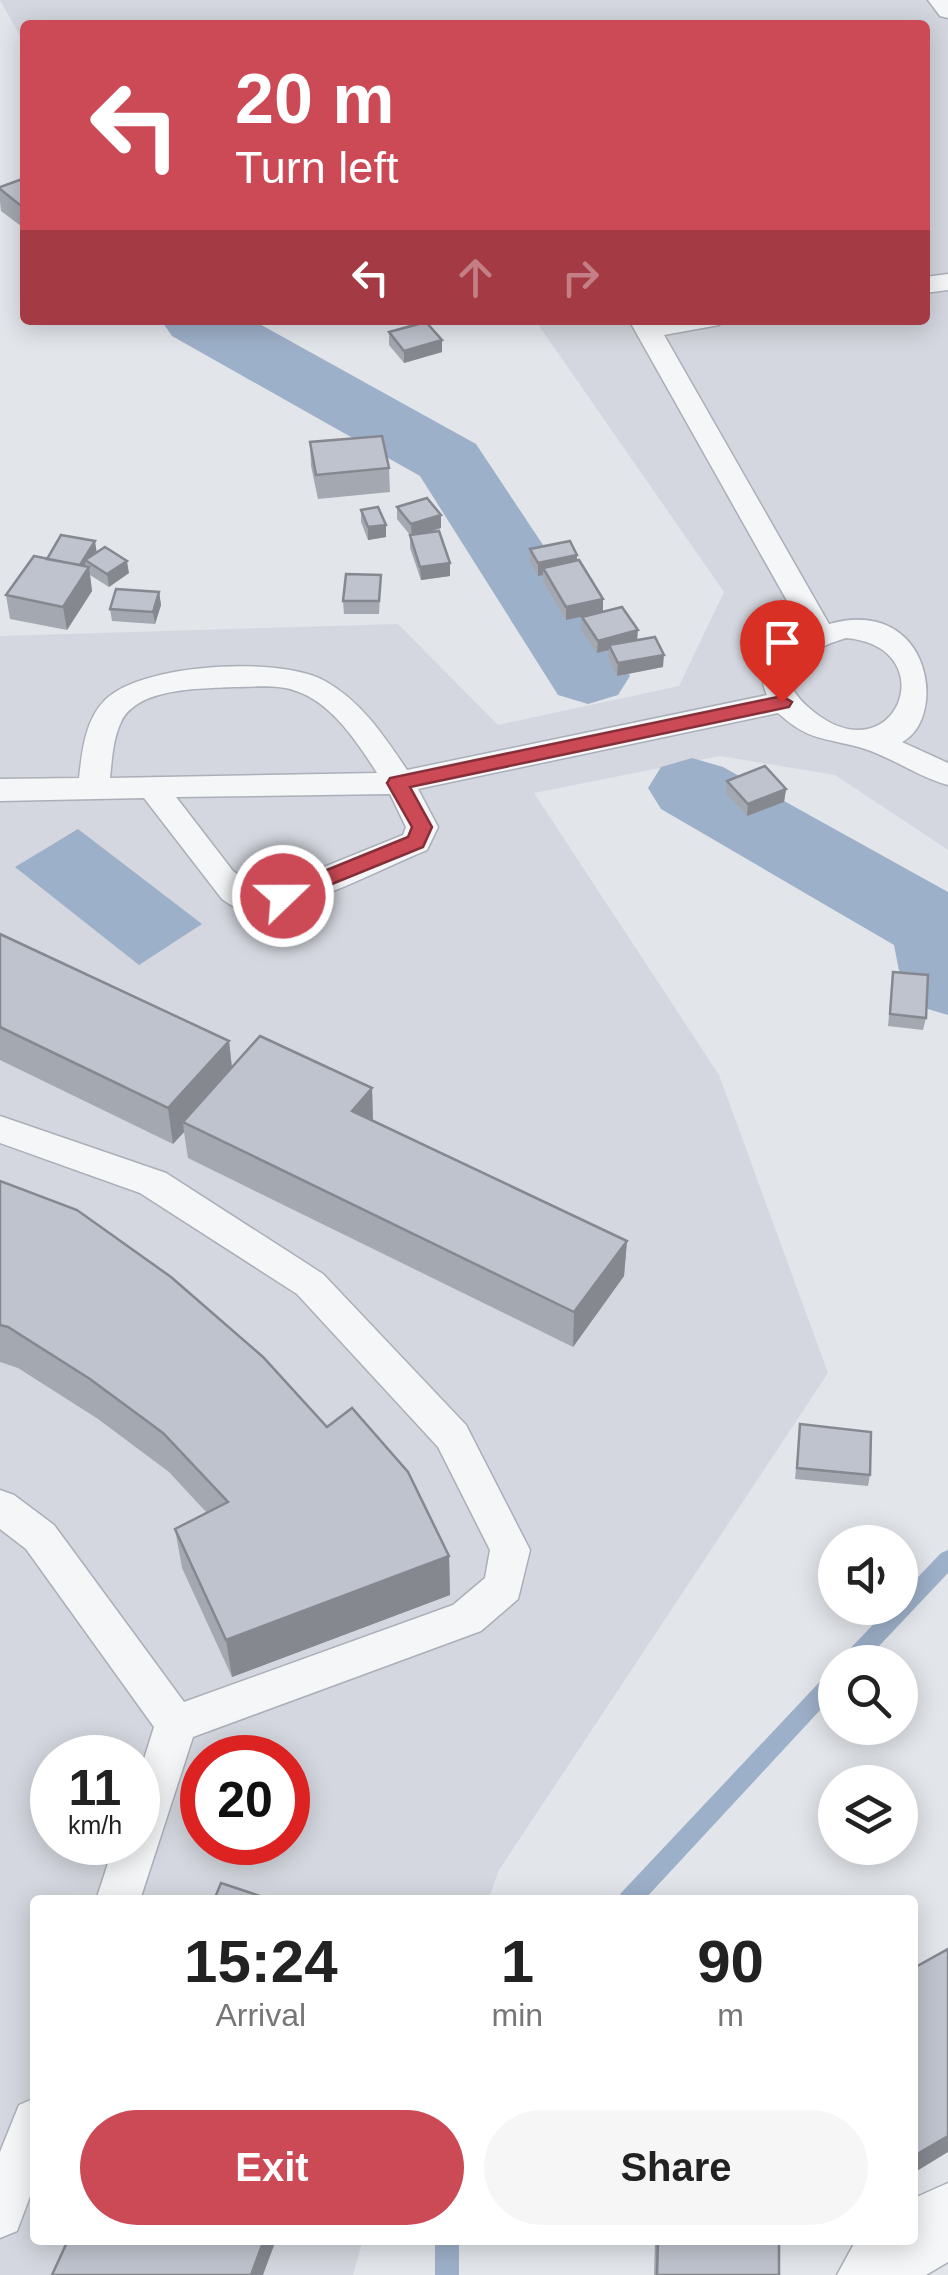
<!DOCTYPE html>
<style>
body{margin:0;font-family:Helvetica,sans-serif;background:#f6f6f6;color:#222;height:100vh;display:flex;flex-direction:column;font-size:38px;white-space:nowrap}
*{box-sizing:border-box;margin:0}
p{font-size:32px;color:#767676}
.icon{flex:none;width:55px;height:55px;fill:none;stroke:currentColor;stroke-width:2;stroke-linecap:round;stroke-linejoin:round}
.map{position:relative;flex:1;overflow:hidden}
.details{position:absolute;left:30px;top:1895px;width:888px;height:350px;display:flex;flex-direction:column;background:#fff;border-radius:10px;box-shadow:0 5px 25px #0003}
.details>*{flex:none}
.top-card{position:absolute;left:20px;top:20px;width:910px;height:305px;border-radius:10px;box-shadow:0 5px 25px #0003;background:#cc4956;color:#fff;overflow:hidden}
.tools{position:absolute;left:818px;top:1525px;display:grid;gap:20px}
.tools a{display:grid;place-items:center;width:100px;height:100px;border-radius:50%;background:#fff;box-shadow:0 5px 25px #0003;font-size:50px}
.speed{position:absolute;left:30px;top:1735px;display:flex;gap:20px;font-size:50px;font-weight:700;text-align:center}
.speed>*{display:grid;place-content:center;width:130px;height:130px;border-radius:50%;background:#fff;box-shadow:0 5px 25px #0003;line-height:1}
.speed small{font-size:25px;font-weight:400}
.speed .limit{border:15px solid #d22;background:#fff;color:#111}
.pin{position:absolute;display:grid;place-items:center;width:85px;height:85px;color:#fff;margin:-102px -42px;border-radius:50% 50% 50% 0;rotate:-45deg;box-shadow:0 0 10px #0007}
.pin .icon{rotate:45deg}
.me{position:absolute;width:110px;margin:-55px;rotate:68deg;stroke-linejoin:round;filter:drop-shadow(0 0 8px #0008)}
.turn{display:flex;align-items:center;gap:35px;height:210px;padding:0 50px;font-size:45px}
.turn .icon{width:130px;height:130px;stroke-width:2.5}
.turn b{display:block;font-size:70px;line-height:85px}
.lanes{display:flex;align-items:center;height:95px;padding:0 50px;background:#0003;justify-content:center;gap:50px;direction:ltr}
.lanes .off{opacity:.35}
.eta{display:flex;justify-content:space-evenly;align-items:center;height:170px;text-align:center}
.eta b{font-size:60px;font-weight:700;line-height:70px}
.action{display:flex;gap:20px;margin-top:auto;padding:20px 50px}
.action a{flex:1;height:115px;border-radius:60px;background:#cc4956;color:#fff;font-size:40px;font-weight:700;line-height:115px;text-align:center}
.action a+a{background:#f6f6f6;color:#222}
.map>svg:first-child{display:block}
.built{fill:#d4d7df;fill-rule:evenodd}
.water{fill:#9db0c9}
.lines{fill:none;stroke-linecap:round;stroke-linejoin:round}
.stream{fill:#9db0c9;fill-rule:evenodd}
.river{fill:#9db0c9;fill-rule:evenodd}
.service-casing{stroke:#abafb8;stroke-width:3}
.minor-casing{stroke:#abafb8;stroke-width:3}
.service{fill:#f4f6f8;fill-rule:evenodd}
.minor{fill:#f4f6f8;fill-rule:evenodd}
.wall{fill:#a4a8b0}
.shaded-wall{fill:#868890}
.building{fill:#bfc3cd;stroke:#868890;stroke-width:2.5}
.route{fill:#cc4956;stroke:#852f38;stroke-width:2.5}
</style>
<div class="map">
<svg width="948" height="2275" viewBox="0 0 948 2275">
<rect width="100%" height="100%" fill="#e2e5ea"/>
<path class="built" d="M0,0h948v850l-113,-75 -115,-19 -186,37 185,282 109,298 -329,497 -11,30h-453v340h328l-10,35h-353v-1639l398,-12 100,101 181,-39 45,-94 -189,-272h390v-295h-900v20zM52,1758h86v84h-86zM202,1758h86v84h-86z"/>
<path class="water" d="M78,829l124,95 -63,41 -124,-98z"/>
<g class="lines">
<path class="stream" d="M948,1550v23l-84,89h-23l3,-7 45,-47h11v-12l41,-43z
M835,1671v23l-191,206h-26l3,-7 207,-220z
M435,2240h24v35h-24z"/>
<path class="river" d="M161,320h91l224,124 154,232 -12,19 -30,9 -30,-9 -138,-219 -248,-140z
M692,758l31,9 225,125v123l-34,-10 -13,-24 -7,-36 -233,-136 -13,-21 13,-21z"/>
<defs>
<path id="service" d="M928,0h20v18l-8,-2z
M948,274v16l-23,3v-16z
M629,320h94l-4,5 -55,10 165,289c103,-29 119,95 73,118l46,21v22c-30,-8 -56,-28 -86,-37 -38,-11 -52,-6 -84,-35l-360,76 20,38 -11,23c-45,18 -122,60 -169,61 -14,1 -26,-4 -36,-12l-78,-101 -144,3v-22l79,-1c3,-26 6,-58 26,-78 37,-37 176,-44 220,-19 36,20 60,56 82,89l360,-75c-14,-29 8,-55 37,-64zM846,638c102,9 48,145 -38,69 -44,-39 3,-58 38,-69zM233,687c20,0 44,-3 63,4 35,11 62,52 81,82l-267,5c2,-19 3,-39 11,-56 17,-35 79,-33 112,-35zM390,794l16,33 -3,8 -126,51 -19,3 -25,-18 -57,-74z
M0,1116l166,57 157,101 143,151 64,125 -12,49 -37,32 -288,106 -53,163h-44l19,-58h23v-64l16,-51 -128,-178 -26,-20v-39l14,5 40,30 130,177 269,-97 32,-27 5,-28 -52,-103 -141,-153 -157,-101 -140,-50z
M35,2098v85l-18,48 -17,7v-86l19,-47z"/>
<path id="minor" d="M948,2183v79l-22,13h-89l19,-35h56v-41z"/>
</defs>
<use href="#service" class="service-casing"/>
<use href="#minor" class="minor-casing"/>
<use href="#service" class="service"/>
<use href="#minor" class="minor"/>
</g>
<path class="wall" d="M25,178v51l-24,-18 -1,-9v-15z
M389,332l53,20 -38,11 -15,-18z
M310,442l79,26 1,24 -72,7 -7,-33z
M397,507l44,21 -18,6 27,29v13l-29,4 -11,-32v-13l-13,-16z
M361,510l25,27 -18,3 -7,-18z
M530,549l47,11 26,52 35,28 25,27 -46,9 -9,-19 1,-7 -12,3 -16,-23 1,-13 14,-4 -30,7 -23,-39v-6l-5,1 -8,-14z
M97,553l32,20 -20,14 -19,-12 2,16 -25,39 -57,-11 -4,-24 41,-36z
M381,575l-2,39h-35l-1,-13z
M159,592l2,13 -6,19 -43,-3 -2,-12z
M727,781l59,8 -2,13 -37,14 -21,-23z
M0,934l229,107 3,27 140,20 1,33 254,120 -3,35 -51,71 -385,-189 -4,-26 -11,12 -173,-84z
M893,972l33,46 -3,12 -35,-4z
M0,1181l327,246 122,129 1,39 -218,82 -50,-109 -7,-39 32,-16 -38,-41 -71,-53 -80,-51 -18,-6z
M800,1424l70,51 -2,11 -73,-7z
M655,2240h124v35h-125z"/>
<path class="shaded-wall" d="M442,340v12l-38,11v-12z
M441,515v13l-29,9 -1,-13z
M386,525v12l-18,3v-13z
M95,541l2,13 -12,6 1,11 3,-4 3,24 -25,39 -4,-23 16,-40z
M577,555v13h-34v7l-5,1v-13z
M127,561l2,12 -20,14 -2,-13z
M450,563v13l-29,4 -1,-13z
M159,592l2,13 -6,19 -2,-12z
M603,599v13l-37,8v-13z
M638,630l-1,12 -28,3v5l-12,3 1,-12z
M664,655l-1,12 -46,9 1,-13z
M786,789l-2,13 -37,14 1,-12z
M229,1041l4,37 -50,44 1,10 -11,12 -5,-36z
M372,1088l1,37 -21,-14z
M627,1241l-3,35 -51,71 1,-35z
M449,1556l1,39 -218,82 -6,-37z
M948,2136v16l-36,22v-17z
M264,2240h12l-13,35h-12z"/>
<path class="building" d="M25,178v31l-25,-20v-2z
M426,322l16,18 -38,11 -15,-19z
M382,436l7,32 -73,7 -6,-33z
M427,498l14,17 -30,9 -14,-17z
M378,507l8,18 -18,2 -7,-17z
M439,531l11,32 -30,4 -10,-32z
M61,535l34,6 -15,24 -33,-6z
M570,541l7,14 -39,8 -8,-14z
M105,547l22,14 -20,13 -22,-14z
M34,556l55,11 -26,40 -57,-12z
M579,560l24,39 -37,8 -23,-39z
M346,574l35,1 -2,26h-36z
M116,589l43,3 -6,20 -43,-3z
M622,607l16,23 -40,11 -16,-24z
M655,637l9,18 -46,8 -9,-18z
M765,766l21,23 -38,15 -21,-23z
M0,934l229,107 -61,67 -168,-81z
M893,972l35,3 -2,43 -36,-4z
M260,1036l112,52 -20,23 275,130 -53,71 -391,-190z
M0,1181l77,29 94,67 92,80 64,70 25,-19 56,64 41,84 -223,84 -51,-111 53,-27 -65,-69 -73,-54 -82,-52 -8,-2z
M800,1424l71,8 -1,43 -73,-7z
M221,1883l51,17h-58z
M948,1949v187l-36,21v-188z
M68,2240h196l-13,35h-199z
M658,2240h121v35h-122z"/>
<path class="route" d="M782,696l10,6 -3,5 -379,80 22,40 -9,20 -133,54 -7,2 -11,-7 3,-5 133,-54 4,-10 -25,-44 3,-5z"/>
</svg>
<div class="tools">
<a><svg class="icon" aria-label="sound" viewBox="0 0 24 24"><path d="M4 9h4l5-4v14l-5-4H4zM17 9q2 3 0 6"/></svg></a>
<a><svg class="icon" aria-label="search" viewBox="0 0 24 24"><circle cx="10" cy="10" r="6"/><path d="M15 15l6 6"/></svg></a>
<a><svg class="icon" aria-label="layers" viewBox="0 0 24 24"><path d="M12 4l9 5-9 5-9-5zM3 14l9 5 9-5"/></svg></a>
</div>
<div class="speed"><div>11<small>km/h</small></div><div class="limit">20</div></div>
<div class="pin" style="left:782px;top:702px;background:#d93025"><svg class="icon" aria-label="arrive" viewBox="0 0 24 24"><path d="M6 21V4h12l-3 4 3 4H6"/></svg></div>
<svg class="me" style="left:283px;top:896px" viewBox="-20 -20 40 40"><circle r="17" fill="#cc4956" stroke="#fff" stroke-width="3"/><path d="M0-11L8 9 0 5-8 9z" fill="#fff"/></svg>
<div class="top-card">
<div class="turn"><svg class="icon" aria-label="left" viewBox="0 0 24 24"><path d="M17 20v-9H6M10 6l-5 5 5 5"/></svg><div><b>20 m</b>Turn left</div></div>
<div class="lanes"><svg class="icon" aria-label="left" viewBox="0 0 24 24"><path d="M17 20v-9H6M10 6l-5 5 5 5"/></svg><svg class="icon off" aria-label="ahead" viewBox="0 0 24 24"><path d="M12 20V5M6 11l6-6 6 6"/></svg><svg class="icon off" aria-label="right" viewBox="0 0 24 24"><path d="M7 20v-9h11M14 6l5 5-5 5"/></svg></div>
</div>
<section class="details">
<div class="eta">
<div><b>15:24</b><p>Arrival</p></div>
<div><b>1</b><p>min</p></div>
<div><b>90</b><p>m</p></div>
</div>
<div class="action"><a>Exit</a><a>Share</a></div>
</section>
</div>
